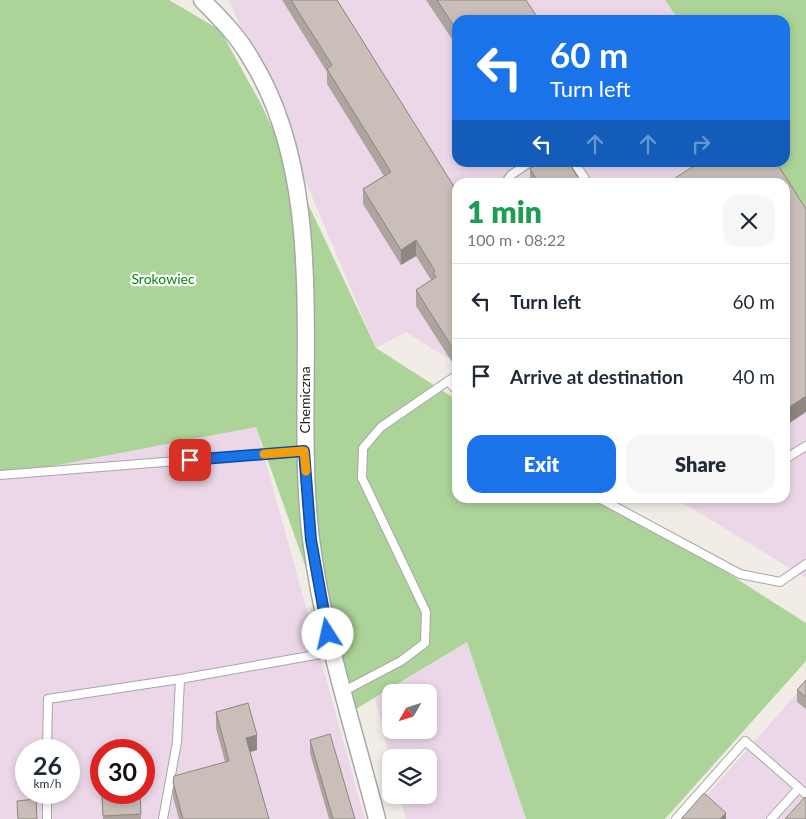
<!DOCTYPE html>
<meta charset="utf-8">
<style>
body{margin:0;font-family:Lato,sans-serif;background:#f6f6f7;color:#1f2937;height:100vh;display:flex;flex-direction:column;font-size:19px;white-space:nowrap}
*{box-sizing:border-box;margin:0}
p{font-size:16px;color:#747a83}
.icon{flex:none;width:28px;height:28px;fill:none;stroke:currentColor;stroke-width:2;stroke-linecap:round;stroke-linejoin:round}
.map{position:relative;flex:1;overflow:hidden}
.details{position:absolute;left:452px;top:178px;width:338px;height:325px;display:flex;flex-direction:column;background:#fff;border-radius:15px;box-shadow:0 2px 8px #0003}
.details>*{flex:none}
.hud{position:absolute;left:452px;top:15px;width:338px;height:152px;border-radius:15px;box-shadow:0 2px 8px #0003;background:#1a73e8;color:#fff;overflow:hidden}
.needle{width:32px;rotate:231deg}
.tools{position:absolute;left:382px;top:684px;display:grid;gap:10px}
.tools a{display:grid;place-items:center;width:55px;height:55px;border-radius:10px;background:#fff;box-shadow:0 2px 8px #0003;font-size:25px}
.speed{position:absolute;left:15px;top:739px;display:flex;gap:10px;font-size:25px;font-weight:700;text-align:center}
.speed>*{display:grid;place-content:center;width:65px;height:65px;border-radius:50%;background:#fff;box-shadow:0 2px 8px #0003;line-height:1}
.speed small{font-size:12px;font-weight:400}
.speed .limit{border:8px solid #d22;background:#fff;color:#111}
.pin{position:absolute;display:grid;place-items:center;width:42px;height:42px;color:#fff;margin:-21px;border-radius:10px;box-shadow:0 2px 8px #0006}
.me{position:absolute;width:55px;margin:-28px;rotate:350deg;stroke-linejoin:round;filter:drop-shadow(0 0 4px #0008)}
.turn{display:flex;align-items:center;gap:18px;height:105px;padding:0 15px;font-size:22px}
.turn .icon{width:65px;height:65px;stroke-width:2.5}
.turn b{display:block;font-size:35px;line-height:42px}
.lanes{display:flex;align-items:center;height:48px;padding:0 15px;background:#0003;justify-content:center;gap:25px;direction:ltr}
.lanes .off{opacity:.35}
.round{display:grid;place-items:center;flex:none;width:52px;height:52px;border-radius:15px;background:#f6f6f7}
.head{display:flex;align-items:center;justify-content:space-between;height:85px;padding:0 15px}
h1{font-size:30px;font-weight:800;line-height:38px;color:#1e9e55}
.button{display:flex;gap:10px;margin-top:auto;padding:10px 15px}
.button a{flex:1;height:58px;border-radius:15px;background:#1a73e8;color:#fff;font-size:20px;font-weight:800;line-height:58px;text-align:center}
.button a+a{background:#f6f6f7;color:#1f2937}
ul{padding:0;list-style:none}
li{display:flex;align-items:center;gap:15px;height:75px;padding:0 15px;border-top:1px solid #e0e1e3}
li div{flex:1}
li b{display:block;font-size:19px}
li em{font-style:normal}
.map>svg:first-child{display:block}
.industrial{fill:#ebd7e8;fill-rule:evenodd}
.forest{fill:#acd398}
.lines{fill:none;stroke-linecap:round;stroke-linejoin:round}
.lane-casing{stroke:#a7a7a7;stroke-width:10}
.street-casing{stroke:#a7a7a7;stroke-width:19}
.lane{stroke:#fff;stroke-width:8}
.street{stroke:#fff;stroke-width:16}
.wall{fill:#ada49e}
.shaded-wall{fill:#8d8681}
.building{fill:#c9bfb8;stroke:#8d8681}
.route-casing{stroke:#114b97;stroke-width:12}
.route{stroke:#1a73e8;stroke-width:9}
.slow{stroke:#f59e0b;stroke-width:9}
.labels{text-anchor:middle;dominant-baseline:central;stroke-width:4.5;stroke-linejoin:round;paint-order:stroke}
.park-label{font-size:14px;fill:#048808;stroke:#fff}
.street-label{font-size:14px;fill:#202020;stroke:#fff}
</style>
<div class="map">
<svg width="806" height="819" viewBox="0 0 806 819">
<rect width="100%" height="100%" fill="#f1ede6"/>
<path class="industrial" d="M229,0h436l14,20h-221v142l315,1 33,51v364l-131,-80h110v-316h-327l-1,182 -51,-32 -30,16z
M256,427l109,392h-365v-343zM26,750h43v42h-43zM101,750h43v42h-43z
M467,642l59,177h-120l-6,-24h29v-37h-38v4l-16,-64zM391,692h38v38h-38z
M806,683v136h-120z"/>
<path class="forest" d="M0,0h169l51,30 41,74 115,244 81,52 1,98h152l196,125v38l-141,158h-139l-59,-177 -111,67 -100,-282 -256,49z
M665,0h141v214l-33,-51 12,-1v-142h-106z"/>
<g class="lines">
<defs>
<path id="lane" d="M574,162l13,20
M506,182l5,-7 19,-13
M448,381l10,-6
M785,459l21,-13
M0,475l304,-24
M599,498l141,76 40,8 26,-18
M344,691l57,-30 24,-18 1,-31 -64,-134 1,-30 18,-21 67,-46 10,11
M47,750l1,-51 132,-20 152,-27
M47,819v-27
M163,819l14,-77 3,-63
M676,819l69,-78 54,47
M771,819l28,-31 7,6"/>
<path id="street" d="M202,0c18,18 36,36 49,59 84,135 41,328 60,480 12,95 42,187 66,280"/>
</defs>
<use href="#lane" class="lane-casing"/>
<use href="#street" class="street-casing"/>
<use href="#lane" class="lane"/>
<use href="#street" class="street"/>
</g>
<path class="wall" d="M282,0h55l121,193v166l-6,3 -36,-56v-16l15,-10 -15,-24 -15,9 -38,-61v-15l21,-13 -57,-92v-12z
M426,0h100l-68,20v28z
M530,169l51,13h-51z
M806,680v29l-9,-7v-12z
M216,712l41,38 -7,2 19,67h-90l-6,-22v-15l52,-20 -9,-34z
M310,740l45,79h-26l-19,-66z
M101,792h39l1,27h-38z"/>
<path class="shaded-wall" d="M416,240v16l-15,9v-15z
M458,343v16l-6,3v-15z
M806,396v16l-21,14v-16z
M257,735v15l-11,3v-15z
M726,813v6h-6z"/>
<path class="building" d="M291,0h46l121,193v150l-6,4 -36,-57 20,-13 -3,-5 2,-1 -19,-31 -15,10 -38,-61 28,-17 -64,-103 5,-4z
M437,0h89l13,20h-81v12z
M540,162h28l13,20h-43l-8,-13z
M700,162h76l30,47v187l-21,14v-228h-116z
M806,680v17l-9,-7z
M248,703l9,32 -11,3 23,81h-86l-10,-37 1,-6 55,-15 -13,-49z
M330,734l25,85h-22l-23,-79z
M102,792h38l1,22 -38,2z
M704,793l22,20 -6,6h-39z
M805,797l1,2v20h-21z
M36,799l1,20h-19l-1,-18z"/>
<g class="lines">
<defs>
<path id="route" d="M190,460l114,-9 7,89 17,94"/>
</defs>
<use href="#route" class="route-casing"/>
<use href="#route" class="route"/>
<path class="slow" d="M264,454l40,-3 2,20"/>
</g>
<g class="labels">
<g class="park-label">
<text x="163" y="278">Srokowiec</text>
</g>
<g class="street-label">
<text transform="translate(304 400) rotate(-90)">Chemiczna</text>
</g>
</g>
</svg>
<div class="tools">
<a><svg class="needle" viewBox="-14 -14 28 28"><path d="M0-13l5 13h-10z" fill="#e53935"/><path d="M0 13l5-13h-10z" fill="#747a83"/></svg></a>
<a><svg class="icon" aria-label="layers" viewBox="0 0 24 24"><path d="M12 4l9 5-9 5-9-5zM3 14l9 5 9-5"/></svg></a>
</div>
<div class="speed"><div>26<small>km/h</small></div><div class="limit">30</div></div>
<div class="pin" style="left:190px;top:460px;background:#d93025"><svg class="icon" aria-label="arrive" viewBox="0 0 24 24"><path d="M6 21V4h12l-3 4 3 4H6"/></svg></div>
<svg class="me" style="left:328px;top:634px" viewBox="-20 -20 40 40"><circle r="19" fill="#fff"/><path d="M0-13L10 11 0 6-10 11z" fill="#1a73e8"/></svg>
<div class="hud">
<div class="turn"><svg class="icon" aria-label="left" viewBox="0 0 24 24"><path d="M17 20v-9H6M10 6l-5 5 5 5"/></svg><div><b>60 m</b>Turn left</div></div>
<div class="lanes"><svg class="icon" aria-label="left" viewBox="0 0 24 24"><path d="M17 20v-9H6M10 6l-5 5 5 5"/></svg><svg class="icon off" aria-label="ahead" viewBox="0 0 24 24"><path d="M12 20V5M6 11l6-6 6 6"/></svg><svg class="icon off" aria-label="ahead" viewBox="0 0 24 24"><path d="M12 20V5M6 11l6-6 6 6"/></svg><svg class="icon off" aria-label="right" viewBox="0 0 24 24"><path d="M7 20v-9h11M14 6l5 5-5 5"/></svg></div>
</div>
<section class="details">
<div class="head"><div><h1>1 min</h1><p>100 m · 08:22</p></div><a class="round"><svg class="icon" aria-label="close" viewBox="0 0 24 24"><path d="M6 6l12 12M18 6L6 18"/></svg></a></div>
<ul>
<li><svg class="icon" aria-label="left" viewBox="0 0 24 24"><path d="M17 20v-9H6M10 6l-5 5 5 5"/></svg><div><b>Turn left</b></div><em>60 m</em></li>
<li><svg class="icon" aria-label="arrive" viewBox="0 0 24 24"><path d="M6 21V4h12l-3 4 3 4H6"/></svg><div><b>Arrive at destination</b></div><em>40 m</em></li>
</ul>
<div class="button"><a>Exit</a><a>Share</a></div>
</section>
</div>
